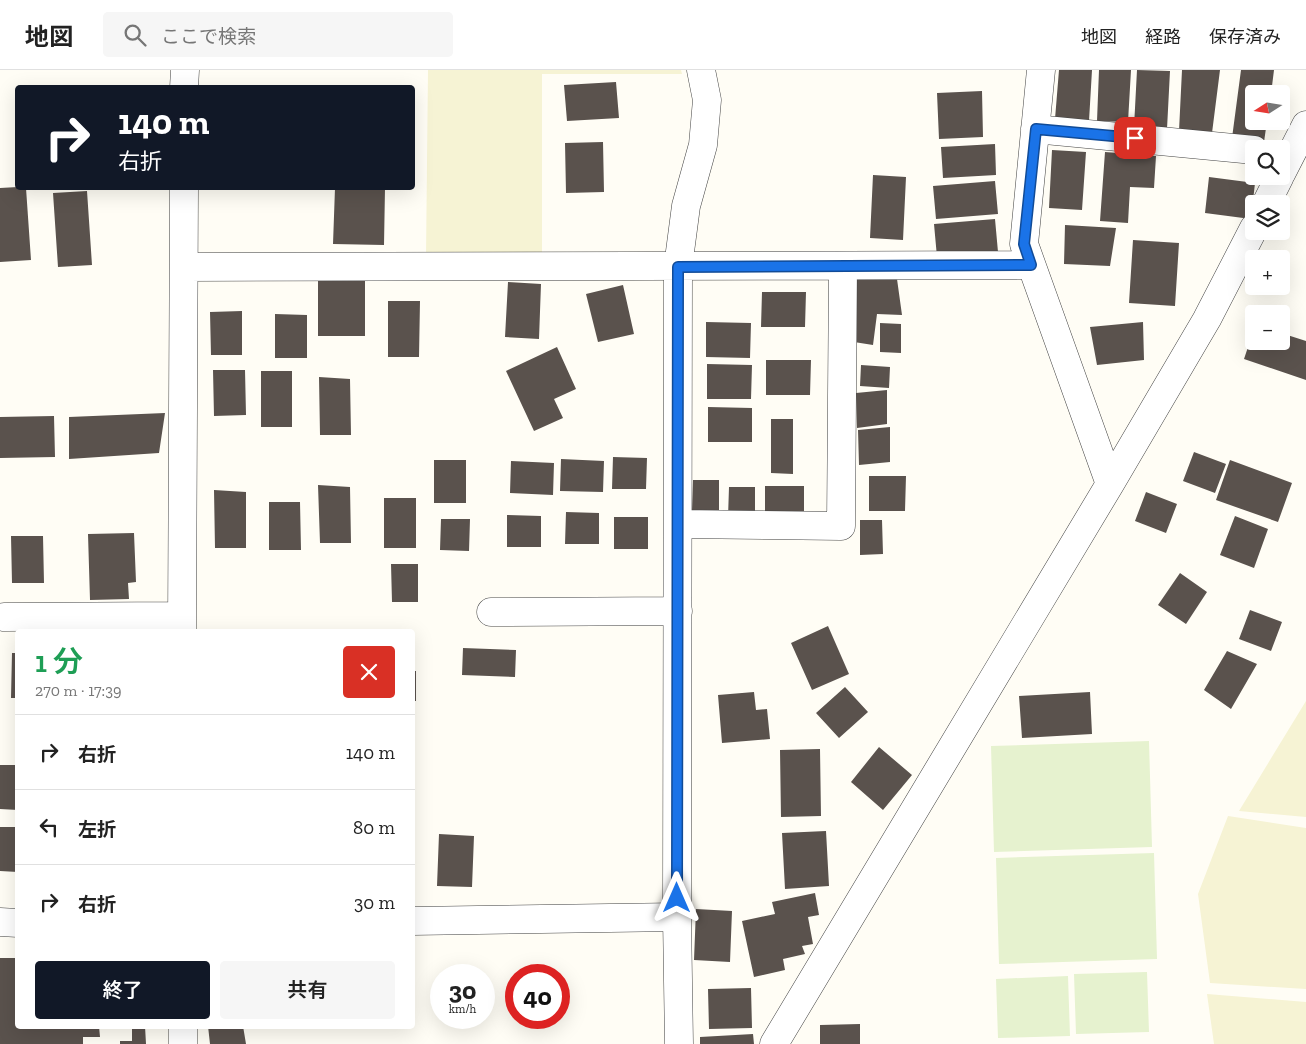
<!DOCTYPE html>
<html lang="ja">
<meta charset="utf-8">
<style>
body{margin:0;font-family:"Zilla Slab","Noto Sans JP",serif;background:#f6f6f6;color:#222;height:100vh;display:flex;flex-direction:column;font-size:19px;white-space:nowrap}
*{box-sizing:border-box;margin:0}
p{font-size:16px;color:#767676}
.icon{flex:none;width:28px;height:28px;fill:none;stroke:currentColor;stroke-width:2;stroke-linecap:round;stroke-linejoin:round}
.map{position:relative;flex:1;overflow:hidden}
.drawer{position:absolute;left:15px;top:559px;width:400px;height:400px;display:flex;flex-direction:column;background:#fff;border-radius:5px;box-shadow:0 5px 20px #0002}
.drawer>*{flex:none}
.guide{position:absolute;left:15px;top:15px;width:400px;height:105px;border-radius:5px;box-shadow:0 5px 20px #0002;background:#111827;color:#fff;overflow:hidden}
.needle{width:32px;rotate:258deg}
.tools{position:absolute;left:1245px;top:15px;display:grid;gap:10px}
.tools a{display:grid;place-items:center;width:45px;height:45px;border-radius:5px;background:#fff;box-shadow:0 5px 20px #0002;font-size:25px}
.speed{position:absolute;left:430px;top:894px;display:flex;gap:10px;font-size:25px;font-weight:700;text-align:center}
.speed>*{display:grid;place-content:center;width:65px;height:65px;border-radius:50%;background:#fff;box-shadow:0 5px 20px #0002;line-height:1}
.speed small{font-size:12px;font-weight:400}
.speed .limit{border:8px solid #d22;background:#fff;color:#111}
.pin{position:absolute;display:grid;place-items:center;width:42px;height:42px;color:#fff;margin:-21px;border-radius:10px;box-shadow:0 2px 8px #0006}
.me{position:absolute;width:55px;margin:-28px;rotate:0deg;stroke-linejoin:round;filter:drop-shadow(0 0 4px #0008)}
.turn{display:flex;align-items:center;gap:18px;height:105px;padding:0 20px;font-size:22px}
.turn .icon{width:65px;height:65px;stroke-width:2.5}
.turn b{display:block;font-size:35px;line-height:42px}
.round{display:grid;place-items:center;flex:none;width:52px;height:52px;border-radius:5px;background:#f6f6f6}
.headline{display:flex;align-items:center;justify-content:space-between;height:85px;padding:0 20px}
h1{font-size:30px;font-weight:600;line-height:38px;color:#1e9e55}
.action{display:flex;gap:10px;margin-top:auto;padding:10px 20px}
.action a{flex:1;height:58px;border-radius:5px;background:#111827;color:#fff;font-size:20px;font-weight:600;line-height:58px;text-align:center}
.action a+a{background:#f6f6f6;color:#222}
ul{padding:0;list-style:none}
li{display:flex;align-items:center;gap:15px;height:75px;padding:0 20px;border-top:1px solid #e0e0e0}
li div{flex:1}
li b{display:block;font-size:19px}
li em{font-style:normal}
header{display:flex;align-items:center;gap:30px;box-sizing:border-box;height:70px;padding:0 25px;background:#fff;border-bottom:1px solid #e0e0e0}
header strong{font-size:24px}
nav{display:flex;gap:28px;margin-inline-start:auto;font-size:18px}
.search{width:350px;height:45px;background:#f6f6f6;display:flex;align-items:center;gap:12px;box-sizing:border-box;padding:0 18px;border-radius:5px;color:#767676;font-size:19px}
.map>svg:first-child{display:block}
.farmland{fill:#f6f3d4}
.pitch{fill:#e6f2cf}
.building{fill:#5a524d}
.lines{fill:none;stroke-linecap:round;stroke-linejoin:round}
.minor-casing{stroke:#444;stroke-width:29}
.minor{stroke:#fff;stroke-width:28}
.route-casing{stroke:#114b97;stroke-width:12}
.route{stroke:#1a73e8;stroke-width:9}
</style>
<header>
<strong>地図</strong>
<div class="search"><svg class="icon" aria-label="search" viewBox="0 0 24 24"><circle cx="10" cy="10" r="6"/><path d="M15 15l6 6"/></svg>ここで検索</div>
<nav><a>地図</a><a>経路</a><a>保存済み</a></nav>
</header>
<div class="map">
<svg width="1306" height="974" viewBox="0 0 1306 974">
<rect width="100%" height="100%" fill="#fffdf5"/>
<path class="farmland" d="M428,0h253l1,4h-140v179l-116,3z
M1306,631v116l-67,-6z
M1228,746l78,12v161l-96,-6 -12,-89z
M1207,924l99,8v42h-92z"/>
<path class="pitch" d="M1149,671l3,106 -158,5 -3,-106z
M1154,783l3,106 -158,5 -3,-106z
M1147,902l2,60 -73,2 -2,-60z
M1068,906l2,60 -72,2 -2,-59z"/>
<path class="building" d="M1059,0h33l-3,51 -34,-2z
M1099,0h32l-3,52 -31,-1z
M1137,0l33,1 -3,58 -33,-2z
M1182,0h38l-8,63 -33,-2z
M1241,0h33l-3,24h-17v27h13l-3,21 -32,-4z
M616,12l3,36 -52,3 -3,-36z
M982,21l1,46 -44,2 -2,-46z
M603,72l1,50 -38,1 -1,-50z
M995,74l1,31 -53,3 -2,-31z
M1052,80l34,2 -4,58 -33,-2z
M1105,82l51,4 -2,32 -24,-1 -2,36 -28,-2z
M873,105l33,2 -3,63 -33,-2z
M1209,107l46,6 -4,36 -46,-6z
M995,111l3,33 -62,5 -3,-33z
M18,117l8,1 5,72 -31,2v-74z
M335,118h50l-1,57 -51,-1z
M87,121l5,74 -34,2 -5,-74z
M995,149l3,33 -61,5 -3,-33z
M1065,155l51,3 -6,38 -46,-2z
M1133,170l46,3 -4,63 -46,-3z
M855,207l42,2 5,36 -25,-1 -4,31 -19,-3z
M318,211h47v55h-47z
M508,212l33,2 -2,55 -34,-2z
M623,215l11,49 -36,8 -12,-48z
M762,222h44l-1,35h-44z
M388,231h32l-1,56h-31z
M242,241v44h-31l-1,-43z
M275,244l32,1v43h-32z
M706,252l45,1 -1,35 -44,-1z
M1143,252l1,38 -47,5 -7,-38z
M880,253l21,1v29l-21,-1z
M1253,262l1,9h27v-8l25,8v39l-62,-21z
M557,277l19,42 -22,10 9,19 -29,13 -28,-60z
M766,290h45l-1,35h-44z
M707,294l45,1 -1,34h-44z
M861,295l29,2 -1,21 -29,-2z
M213,300h32l1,45 -32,1z
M261,301h31v56h-31z
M319,307l31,2 1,56h-31z
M887,320v34l-30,4 -1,-35z
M708,337l44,1v34h-44z
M165,343l-6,40 -90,6v-42z
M54,346l1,41 -55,1v-41z
M771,349h22v55l-22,-1z
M890,357v35l-31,3 -1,-35z
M1194,382l32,12 -11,29 -32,-12z
M613,387l34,1 -1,31h-34z
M561,389l43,2 -1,31 -43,-1z
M434,390h32v43h-32z
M1230,390l62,23 -14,39 -62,-22z
M511,391l43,2 -1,32 -43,-2z
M869,406h37l-1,35h-36z
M693,410h26v31h-27z
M318,415l32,2 1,56h-31z
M765,416h39v35l-39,-1z
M729,417h26v32l-27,-1z
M214,420l32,2v56h-31z
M1146,422l31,12 -11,29 -31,-12z
M384,428h32v50h-32z
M269,432h31l1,48h-32z
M566,442l33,1v31h-34z
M507,445l34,1v31h-34z
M1235,446l33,13 -14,39 -34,-13z
M614,447h34v32h-34z
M441,449h29l-1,32 -29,-1z
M860,450h22l1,34 -23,1z
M134,463l2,49 -8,1 1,16 -39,1 -2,-66z
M11,466h32l1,47h-32z
M391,494h27v38h-26z
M1180,503l27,19 -21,32 -28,-19z
M1250,540l32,12 -11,29 -32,-12z
M828,556l21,48 -37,16 -21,-47z
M463,578l53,2 -1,27 -53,-2z
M1227,581l30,13 -26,45 -27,-19z
M12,583h6v45h-7z
M412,601h4v30h-4z
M845,617l23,25 -29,26 -23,-25z
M754,622l2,18 11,-1 3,30 -48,4 -4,-48z
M1090,622l2,42 -70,4 -3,-42z
M879,677l33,28 -29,35 -32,-28z
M820,679l1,67 -40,1 -1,-67z
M0,695h18v45l-18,-1z
M0,757h18v45l-18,-1z
M826,761l3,55 -44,3 -3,-56z
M439,764l35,2 -2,51 -35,-1z
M815,823l4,22 -11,2 5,27 -11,2 3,8 -22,5 2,11 -31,7 -12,-56 33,-7 -3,-12z
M696,839l36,2 -2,51 -36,-2z
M0,888h18v68h81l1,11h-17v7h-83z
M751,918l1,40 -43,1 -1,-40z
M860,954v20h-40v-19z
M132,956h13l1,18h-26v-3h12z
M208,956h35l3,18h-36z
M753,964l1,10h-54v-7z"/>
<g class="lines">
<defs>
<path id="minor" d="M1041,0l-17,174 86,240
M184,18l1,-18
M1035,59l219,21
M1281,104l25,-49
M1266,134l14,-28
M184,197l847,-2
M678,454l163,2 2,-260
M491,542l187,-1
M4,547l178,-1
M182,561l2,-443
M412,851l265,-4
M0,852l18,1
M183,956v18
M679,974l-2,-127 1,-650 8,-61 17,-61 4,-45 -6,-30
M774,974l336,-560 97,-165 47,-91"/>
</defs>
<use href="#minor" class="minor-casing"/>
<use href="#minor" class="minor"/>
</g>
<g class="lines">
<defs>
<path id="route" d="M677,828l1,-631 353,-2 -7,-21 12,-115 99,9"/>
</defs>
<use href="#route" class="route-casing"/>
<use href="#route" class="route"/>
</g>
</svg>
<div class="tools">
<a><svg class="needle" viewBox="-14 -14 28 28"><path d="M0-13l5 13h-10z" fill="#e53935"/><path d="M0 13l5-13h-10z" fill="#767676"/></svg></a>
<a><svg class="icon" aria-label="search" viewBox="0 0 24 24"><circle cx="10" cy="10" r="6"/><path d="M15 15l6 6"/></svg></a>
<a><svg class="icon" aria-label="layers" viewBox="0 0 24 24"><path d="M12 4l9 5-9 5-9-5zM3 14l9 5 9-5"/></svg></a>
<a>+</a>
<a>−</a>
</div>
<div class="speed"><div>30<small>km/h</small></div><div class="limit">40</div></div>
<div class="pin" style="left:1135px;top:68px;background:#d93025"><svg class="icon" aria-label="arrive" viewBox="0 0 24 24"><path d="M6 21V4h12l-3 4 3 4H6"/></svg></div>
<svg class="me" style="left:677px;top:828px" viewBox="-20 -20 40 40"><path d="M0-17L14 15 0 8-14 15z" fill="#1a73e8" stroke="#fff" stroke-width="4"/></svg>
<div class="guide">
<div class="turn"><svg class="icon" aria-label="right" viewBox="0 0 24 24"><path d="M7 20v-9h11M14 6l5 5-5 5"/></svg><div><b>140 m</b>右折</div></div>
</div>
<section class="drawer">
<div class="headline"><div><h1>1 分</h1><p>270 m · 17:39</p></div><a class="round" style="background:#d93025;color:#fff"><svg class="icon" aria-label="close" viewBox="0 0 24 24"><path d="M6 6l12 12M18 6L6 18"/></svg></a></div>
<ul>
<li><svg class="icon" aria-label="right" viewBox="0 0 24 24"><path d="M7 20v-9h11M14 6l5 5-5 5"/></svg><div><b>右折</b></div><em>140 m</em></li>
<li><svg class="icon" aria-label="left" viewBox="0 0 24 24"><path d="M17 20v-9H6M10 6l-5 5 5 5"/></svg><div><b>左折</b></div><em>80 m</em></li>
<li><svg class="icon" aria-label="right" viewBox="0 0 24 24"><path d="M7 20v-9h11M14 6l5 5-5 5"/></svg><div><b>右折</b></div><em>30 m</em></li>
</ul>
<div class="action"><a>終了</a><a>共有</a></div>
</section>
</div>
